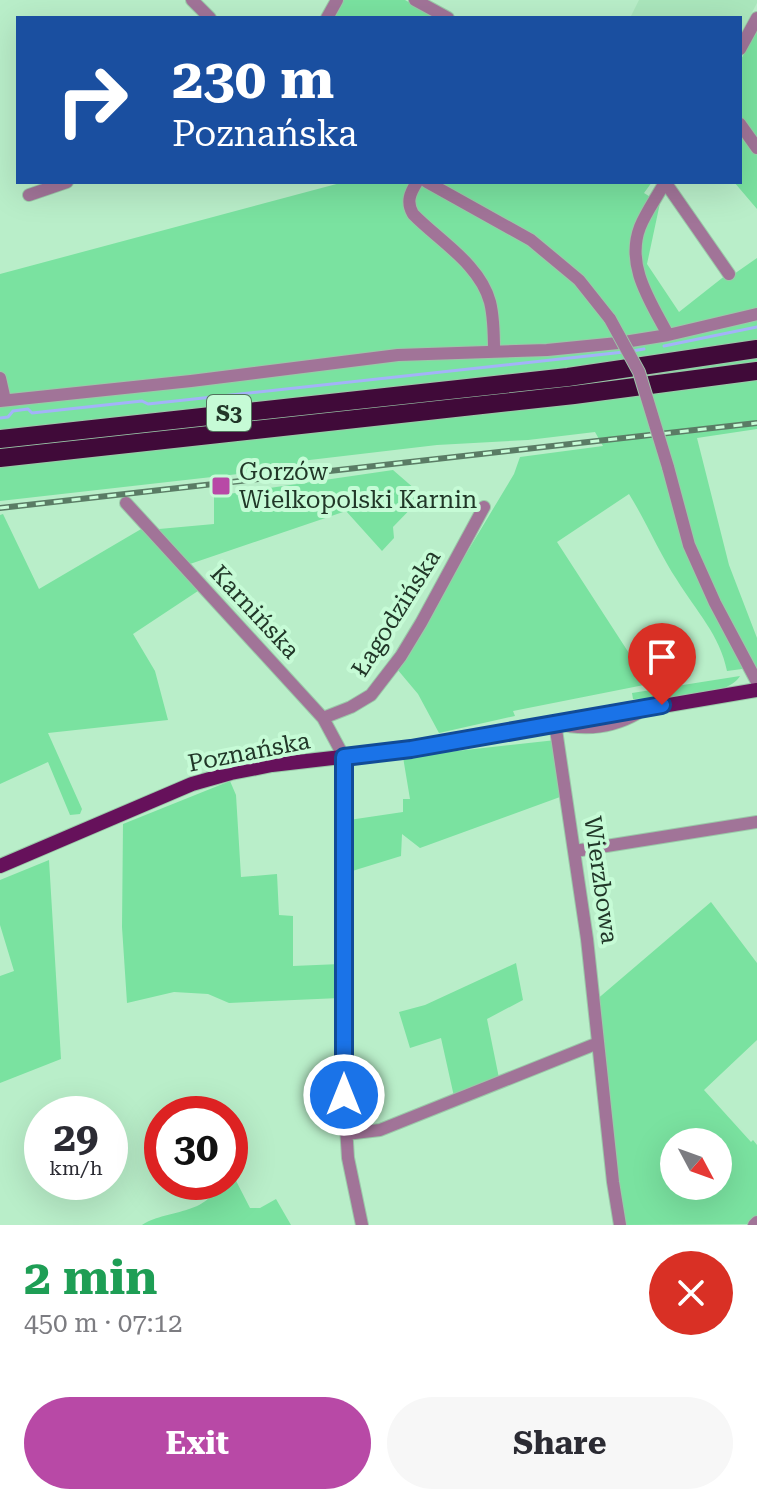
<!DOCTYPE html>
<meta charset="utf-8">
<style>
body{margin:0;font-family:"Roboto Serif",serif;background:#f7f7f7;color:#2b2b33;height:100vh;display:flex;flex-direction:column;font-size:30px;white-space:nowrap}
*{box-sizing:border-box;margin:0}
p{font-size:26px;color:#7c7c81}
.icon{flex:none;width:44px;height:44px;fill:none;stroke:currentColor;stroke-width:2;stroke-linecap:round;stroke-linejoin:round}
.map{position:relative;height:1225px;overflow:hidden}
.drawer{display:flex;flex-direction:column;background:#fff;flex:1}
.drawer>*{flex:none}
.hud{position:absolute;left:16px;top:16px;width:726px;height:168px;border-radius:0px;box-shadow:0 8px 32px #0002;background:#1a4fa0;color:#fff;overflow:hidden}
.needle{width:52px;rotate:131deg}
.tools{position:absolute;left:660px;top:1128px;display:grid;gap:16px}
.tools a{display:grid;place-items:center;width:72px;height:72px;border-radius:50%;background:#fff;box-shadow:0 8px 32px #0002;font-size:40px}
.speed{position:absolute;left:24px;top:1096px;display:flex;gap:16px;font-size:40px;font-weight:700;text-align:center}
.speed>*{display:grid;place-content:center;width:104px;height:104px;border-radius:50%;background:#fff;box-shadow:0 8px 32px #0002;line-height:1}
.speed small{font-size:20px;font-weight:400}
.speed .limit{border:12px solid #d22;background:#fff;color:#111}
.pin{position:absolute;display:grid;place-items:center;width:68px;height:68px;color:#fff;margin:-82px -34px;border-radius:50% 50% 50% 0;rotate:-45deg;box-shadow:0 0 8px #0007}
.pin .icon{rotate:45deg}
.me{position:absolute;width:88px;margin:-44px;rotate:0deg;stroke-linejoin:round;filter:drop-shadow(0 0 6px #0008)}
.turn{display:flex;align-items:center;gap:28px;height:168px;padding:0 24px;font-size:36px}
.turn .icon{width:104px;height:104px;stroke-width:2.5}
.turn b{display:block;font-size:56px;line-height:68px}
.round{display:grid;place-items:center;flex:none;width:84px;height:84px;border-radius:42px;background:#f7f7f7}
.headline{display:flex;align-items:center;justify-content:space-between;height:136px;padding:0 24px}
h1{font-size:48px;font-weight:700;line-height:60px;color:#1e9e55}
.button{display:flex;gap:16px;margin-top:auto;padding:16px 24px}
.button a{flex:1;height:92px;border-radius:48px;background:#b849a6;color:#fff;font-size:32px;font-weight:700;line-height:92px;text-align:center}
.button a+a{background:#f7f7f7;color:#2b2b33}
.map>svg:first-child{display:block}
.built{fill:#aae6bc}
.green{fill:#7ae2a0;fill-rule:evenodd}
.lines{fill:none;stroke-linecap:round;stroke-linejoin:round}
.stream{stroke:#a3b3f8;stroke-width:3}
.minor-casing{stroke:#9bc9a9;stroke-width:14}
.major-casing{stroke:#9bc9a9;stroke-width:16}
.highway-casing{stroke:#9bc9a9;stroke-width:20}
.minor{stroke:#a17498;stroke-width:12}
.major{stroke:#66115b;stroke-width:14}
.highway{stroke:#400a39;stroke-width:18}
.rail-casing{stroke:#5a7c65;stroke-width:6}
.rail{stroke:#c6fbd6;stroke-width:3;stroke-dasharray:9;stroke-linecap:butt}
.minor-bridge-casing{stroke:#9bc9a9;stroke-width:14;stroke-linecap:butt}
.minor-bridge{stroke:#a17498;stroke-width:12}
.route-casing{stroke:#114b97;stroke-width:20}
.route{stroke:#1a73e8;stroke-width:14}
.poi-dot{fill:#b849a6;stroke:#c6fbd6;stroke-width:3}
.labels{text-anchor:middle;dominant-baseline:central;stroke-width:8;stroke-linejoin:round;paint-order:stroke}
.shield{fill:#c6fbd6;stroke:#52725c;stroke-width:2}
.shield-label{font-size:22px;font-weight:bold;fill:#213728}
.poi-label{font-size:24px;fill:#213728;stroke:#c6fbd6;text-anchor:start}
.street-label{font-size:24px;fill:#213728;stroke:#c6fbd6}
</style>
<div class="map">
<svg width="757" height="1225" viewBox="0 0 757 1225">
<rect width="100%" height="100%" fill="#b9eec9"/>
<path class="built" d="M639,0h118v3l-17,32v-17h-110z"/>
<path class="green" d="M341,0h64l32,18h-106z
M757,31v178l-23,-27h6v-121z
M344,182h308l-8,11 16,10 -13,61 32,48 52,-41 3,3 23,-16v171l-60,9 32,127 28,73v29l-30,4c-7,-36 -31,-60 -50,-91 -18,-27 -31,-59 -48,-86l-72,48 92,142 -136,27 2,5 -76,17 -21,-39 -21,-25 117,-195 6,-17 83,-11 -8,-14 -67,8 -91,5 -136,16v6l-301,34v-227z
M393,470l30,26 -30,31 1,11 -12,13 -36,-40 -159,54 17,22 -71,47 22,37 13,49 -120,13 34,76 -2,5 -10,1 -22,-53 -48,22v-269l3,-1 36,75 109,-64 11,4 55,-5v-28z
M740,676c-13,23 -82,22 -107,23l-1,-6z
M556,740l4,57 -140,51 -18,-14 -1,22 -52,16v-52l54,-8v-13h7l-7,-42z
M230,781l6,14 5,82 36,-3 2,41 14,1v50l47,-2v34l-111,5 -21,-9 -34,-2 -47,11 -5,-76 1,-103z
M49,860l12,199 -61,24v-107l14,-5 -14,-46v-45z
M711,902l46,61v77l-53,50 47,52 2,-2 4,5v79l-137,1 -25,-224zM674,1142h44v44h-44z
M516,963l7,37 -36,19 13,64 -45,18 -14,-63 -31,10 -11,-36 26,-7z
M230,1169l20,39h10l16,-9 15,26h-149c21,-15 70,-10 75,-43h13z"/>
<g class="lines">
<path class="stream" d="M664,346l93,-19
M632,351l12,-2
M0,418l8,-1 5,-6 15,-2 4,4 110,-12 6,3 476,-52"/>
<defs>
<path id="minor" d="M192,0l18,18
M415,0l33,18
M327,18l10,-18
M740,49l17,-31
M740,124l17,24
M417,182c-7,11 -11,20 -4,32 25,26 67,50 77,88 4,16 4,33 4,49
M427,182l104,58 48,40 31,39
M665,182c-8,15 -19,30 -25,45 -15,39 11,75 28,108
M665,182l64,92
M29,195l38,-13
M0,378l5,22
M0,401l191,-20 207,-26 149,-5 71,-7 50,-8 89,-21
M668,467l21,78 26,58 42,79
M126,503l197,215 21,39v338l4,63 14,67
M323,718l28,-11 20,-12 30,-39 20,-33 63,-116
M575,851l182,-29
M346,1134l34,-4 218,-87
M620,1225l-7,-43 -26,-243 -32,-216c29,8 57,5 83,-10
M754,1225l3,-3"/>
<path id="major" d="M0,866l192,-82 39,-11 41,-8 139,-16 346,-59"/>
<path id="highway" d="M0,439l568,-62 189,-28
M0,458l574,-63 183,-24"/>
</defs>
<use href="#minor" class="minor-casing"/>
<use href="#major" class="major-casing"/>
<use href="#highway" class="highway-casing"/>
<use href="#minor" class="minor"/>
<use href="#major" class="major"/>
<use href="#highway" class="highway"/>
<defs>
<path id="rail" d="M0,508l757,-85"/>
</defs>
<use href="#rail" class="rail-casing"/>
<use href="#rail" class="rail"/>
<defs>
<path id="minor-bridge" d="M610,319l29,53 29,95"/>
</defs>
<use href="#minor-bridge" class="minor-bridge-casing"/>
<use href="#minor-bridge" class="minor-bridge"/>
</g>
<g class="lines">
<defs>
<path id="route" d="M344,1095v-338l67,-8 251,-44"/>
</defs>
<use href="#route" class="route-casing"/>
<use href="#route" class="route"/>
</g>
<rect class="poi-dot" x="211" y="476" width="20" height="20" rx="4"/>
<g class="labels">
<rect class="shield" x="207" y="395" width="44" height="36" rx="6"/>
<g class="shield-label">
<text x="229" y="413">S3</text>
</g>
<g class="poi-label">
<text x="239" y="472">Gorzów<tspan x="239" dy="28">Wielkopolski Karnin</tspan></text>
</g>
<g class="street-label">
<text transform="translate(255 612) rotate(47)">Karnińska</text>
<text transform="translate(396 613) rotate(-58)">Łagodzińska</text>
<text transform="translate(249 752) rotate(-11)">Poznańska</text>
<text transform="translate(601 880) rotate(82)">Wierzbowa</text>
</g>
</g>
</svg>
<div class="tools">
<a><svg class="needle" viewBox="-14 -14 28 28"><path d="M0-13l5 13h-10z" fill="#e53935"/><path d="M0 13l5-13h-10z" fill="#7c7c81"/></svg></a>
</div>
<div class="speed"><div>29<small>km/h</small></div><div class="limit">30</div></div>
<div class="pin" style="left:662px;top:705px;background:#d93025"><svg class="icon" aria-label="arrive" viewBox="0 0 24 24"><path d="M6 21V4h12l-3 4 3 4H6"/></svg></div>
<svg class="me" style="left:344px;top:1095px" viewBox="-20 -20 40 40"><circle r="17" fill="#1a73e8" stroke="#fff" stroke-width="3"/><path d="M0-11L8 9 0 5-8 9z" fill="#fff"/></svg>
<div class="hud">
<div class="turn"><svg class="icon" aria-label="right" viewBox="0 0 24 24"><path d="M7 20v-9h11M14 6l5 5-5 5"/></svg><div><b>230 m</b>Poznańska</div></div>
</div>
</div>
<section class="drawer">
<div class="headline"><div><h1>2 min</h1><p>450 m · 07:12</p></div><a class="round" style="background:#d93025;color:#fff"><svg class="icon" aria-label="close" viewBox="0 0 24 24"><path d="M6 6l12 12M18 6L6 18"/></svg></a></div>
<div class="button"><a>Exit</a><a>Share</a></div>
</section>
